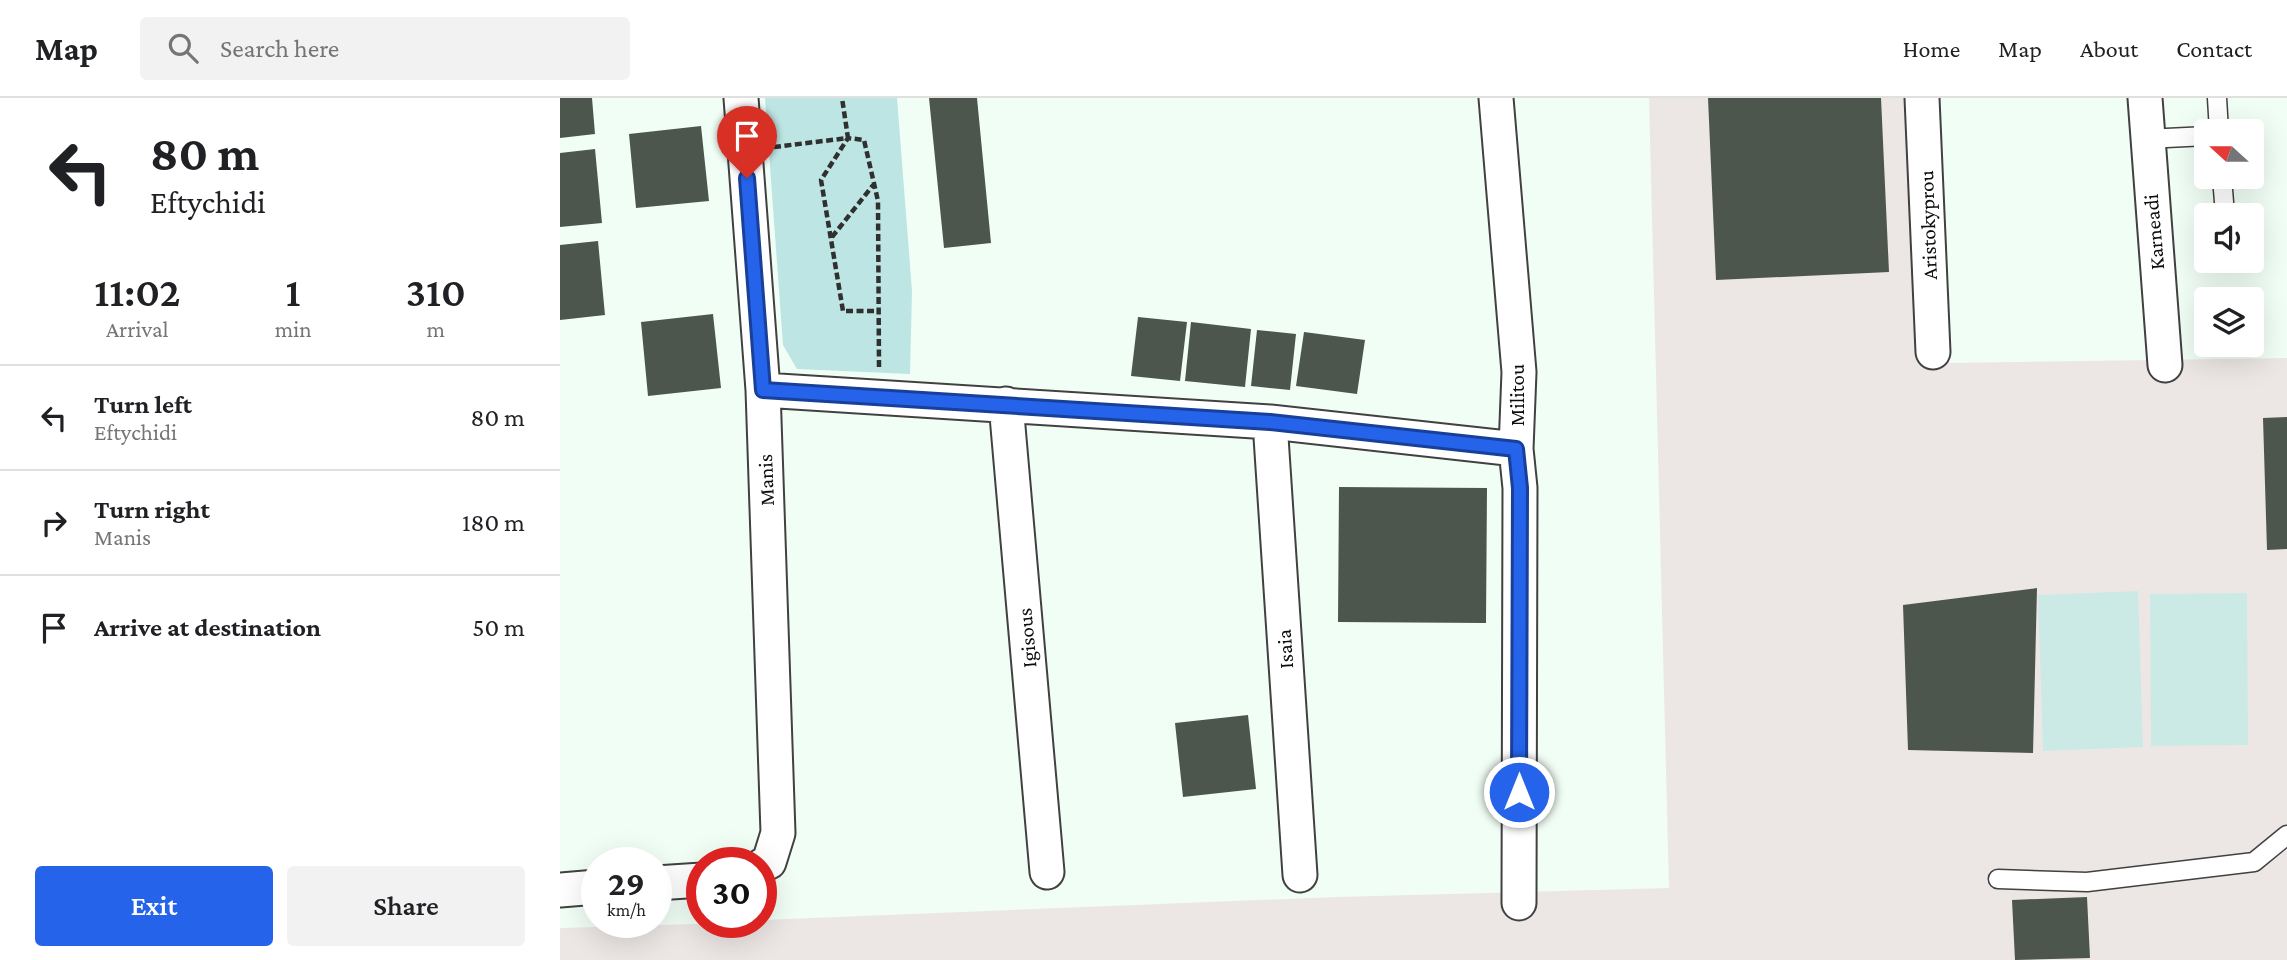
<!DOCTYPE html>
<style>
body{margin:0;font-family:"Crimson Pro",serif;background:#f2f2f2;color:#202124;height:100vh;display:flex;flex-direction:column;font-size:26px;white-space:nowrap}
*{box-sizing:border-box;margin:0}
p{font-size:23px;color:#757577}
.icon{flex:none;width:38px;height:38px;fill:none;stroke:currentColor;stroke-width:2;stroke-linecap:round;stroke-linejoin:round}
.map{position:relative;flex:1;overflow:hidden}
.drawer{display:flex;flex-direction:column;background:#fff;width:560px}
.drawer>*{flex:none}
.guide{background:#fff;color:#202124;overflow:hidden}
.needle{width:46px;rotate:291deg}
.tools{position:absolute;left:1634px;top:21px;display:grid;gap:14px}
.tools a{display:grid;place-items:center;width:70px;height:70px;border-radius:7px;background:#fff;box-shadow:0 7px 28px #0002;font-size:35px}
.speed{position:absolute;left:21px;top:749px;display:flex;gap:14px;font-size:35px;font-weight:700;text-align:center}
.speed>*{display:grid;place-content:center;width:91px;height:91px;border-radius:50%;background:#fff;box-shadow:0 7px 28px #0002;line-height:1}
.speed small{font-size:18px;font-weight:400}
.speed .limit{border:10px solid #d22;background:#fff;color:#111}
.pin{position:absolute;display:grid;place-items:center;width:60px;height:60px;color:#fff;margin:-72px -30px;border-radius:50% 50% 50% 0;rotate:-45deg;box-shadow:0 0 7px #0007}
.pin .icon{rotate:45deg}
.me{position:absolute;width:77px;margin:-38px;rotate:0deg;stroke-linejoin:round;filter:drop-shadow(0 0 5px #0008)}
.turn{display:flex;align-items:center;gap:24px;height:147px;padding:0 35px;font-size:32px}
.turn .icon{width:91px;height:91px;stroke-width:2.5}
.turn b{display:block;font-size:49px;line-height:60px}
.eta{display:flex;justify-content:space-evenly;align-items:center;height:119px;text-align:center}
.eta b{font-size:42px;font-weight:600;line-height:49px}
.primary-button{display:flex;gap:14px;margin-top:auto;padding:14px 35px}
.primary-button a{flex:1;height:80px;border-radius:7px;background:#2563eb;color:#fff;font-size:28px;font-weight:600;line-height:80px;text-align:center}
.primary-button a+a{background:#f2f2f2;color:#202124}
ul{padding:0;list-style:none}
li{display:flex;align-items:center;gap:21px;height:105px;padding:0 35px;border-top:2px solid #e0e0e0}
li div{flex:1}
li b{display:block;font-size:26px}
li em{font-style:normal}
header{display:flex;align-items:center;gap:42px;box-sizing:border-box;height:98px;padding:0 35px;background:#fff;border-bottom:2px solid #e0e0e0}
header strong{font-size:33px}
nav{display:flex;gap:38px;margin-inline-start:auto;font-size:24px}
.search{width:490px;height:63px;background:#f2f2f2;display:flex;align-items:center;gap:18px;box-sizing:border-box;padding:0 24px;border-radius:7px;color:#757577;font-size:26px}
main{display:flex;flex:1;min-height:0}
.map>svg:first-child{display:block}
.industrial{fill:#ece7e4}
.green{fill:#bde5e3}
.pitch{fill:#cbeae5}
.building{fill:#4d564c}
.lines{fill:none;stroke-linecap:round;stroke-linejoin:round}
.service-casing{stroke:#414141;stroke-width:21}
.minor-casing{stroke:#414141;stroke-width:37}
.path{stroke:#303030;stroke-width:4.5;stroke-dasharray:7 3.5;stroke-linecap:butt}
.service{stroke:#fff;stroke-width:18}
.minor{stroke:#fff;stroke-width:33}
.route-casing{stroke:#184099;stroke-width:18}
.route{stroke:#2563eb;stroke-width:12}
.labels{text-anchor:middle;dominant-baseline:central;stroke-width:7;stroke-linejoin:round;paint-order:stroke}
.street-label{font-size:21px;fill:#0e0e0e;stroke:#fff}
</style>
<header>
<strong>Map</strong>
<div class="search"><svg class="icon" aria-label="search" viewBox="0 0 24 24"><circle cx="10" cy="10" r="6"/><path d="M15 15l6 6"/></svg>Search here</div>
<nav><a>Home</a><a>Map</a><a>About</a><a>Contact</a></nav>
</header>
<main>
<section class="drawer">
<div class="guide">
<div class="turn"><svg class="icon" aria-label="left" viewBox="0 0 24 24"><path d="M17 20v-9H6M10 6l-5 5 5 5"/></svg><div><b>80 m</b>Eftychidi</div></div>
</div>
<div class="eta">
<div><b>11:02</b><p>Arrival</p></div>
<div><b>1</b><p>min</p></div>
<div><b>310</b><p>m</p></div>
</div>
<ul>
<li><svg class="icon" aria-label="left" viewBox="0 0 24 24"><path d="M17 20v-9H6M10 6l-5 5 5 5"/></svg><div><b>Turn left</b><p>Eftychidi</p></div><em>80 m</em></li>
<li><svg class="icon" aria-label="right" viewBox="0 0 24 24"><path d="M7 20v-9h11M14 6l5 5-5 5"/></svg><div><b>Turn right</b><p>Manis</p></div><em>180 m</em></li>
<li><svg class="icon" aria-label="arrive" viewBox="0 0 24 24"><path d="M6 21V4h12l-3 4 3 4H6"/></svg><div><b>Arrive at destination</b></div><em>50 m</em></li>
</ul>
<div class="primary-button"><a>Exit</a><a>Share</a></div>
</section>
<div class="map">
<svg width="1727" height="862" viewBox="0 0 1727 862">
<rect width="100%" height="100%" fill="#f1fef5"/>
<path class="industrial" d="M1089,0h286l14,265 338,-5v602h-1727v-32l201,-6v-2l576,-23 332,-9z"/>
<path class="green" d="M205,0h132l15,193 -2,83 -113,-5 -14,-24z"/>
<path class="pitch" d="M1578,493l5,156 -100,4 -5,-156z
M1687,495l1,152 -97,1 -1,-152z"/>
<path class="building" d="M0,0h32l3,36 -35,4z
M369,0h48l14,145 -47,5z
M1148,0h173l8,174 -173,8z
M141,28l8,75 -73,7 -7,-74z
M35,51l7,74 -42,4v-74z
M38,143l7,74 -45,5v-75z
M153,216l8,74 -73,8 -7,-74z
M578,219l49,5 -7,59 -49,-5z
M631,224l60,7 -6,58 -60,-6z
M697,232l39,4 -6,56 -39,-4z
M744,234l61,8 -8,54 -61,-8z
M1727,319v132l-20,1 -4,-132z
M779,389l148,1 -1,135 -148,-1z
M1477,490l-4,165 -125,-3 -5,-145z
M688,617l8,74 -73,8 -8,-74z
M1527,799l3,61 -75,2 -3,-60z"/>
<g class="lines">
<defs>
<path id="service" d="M1657,0l2,33
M1586,41l61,-3
M1662,79l3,38
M1438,781l89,3 167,-20 33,-27"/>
<path id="minor" d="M181,0l22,292 15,443 -9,29 -8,4
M936,0l23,274 -3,77 4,39 -1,415
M1362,0l11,254
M1585,0l20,267
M203,292l507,32 246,27
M446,306l41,468
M710,324l30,453
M96,785l46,-3
M0,792l37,-3"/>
</defs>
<use href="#service" class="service-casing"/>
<use href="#minor" class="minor-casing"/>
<path class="path" d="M214,49l74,-9 -6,-40
M272,139l42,-53
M319,269l-1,-166 -14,-61 -16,-2 -27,42 22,131h36"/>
<use href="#service" class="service"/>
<use href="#minor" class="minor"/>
</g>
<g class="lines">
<defs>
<path id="route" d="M187,80l16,212 507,32 246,27 4,39 -1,304"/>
</defs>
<use href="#route" class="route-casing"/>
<use href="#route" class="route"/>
</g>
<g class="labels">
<g class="street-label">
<text transform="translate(1368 127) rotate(-92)">Aristokyprou</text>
<text transform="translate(1594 134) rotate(-95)">Karneadi</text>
<text transform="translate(957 297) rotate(-90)">Militou</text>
<text transform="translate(206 382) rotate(-92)">Manis</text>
<text transform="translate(467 540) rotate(-95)">Igisous</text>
<text transform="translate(725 551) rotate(-94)">Isaia</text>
</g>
</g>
</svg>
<div class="tools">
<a><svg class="needle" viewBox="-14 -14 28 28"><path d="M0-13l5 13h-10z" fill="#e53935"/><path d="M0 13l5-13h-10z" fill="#757577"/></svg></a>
<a><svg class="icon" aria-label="sound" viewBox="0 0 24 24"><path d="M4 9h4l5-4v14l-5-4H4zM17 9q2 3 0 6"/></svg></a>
<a><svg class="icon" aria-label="layers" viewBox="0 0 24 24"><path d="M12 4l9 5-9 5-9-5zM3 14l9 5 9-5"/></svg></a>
</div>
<div class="speed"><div>29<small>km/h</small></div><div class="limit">30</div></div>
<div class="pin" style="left:187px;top:80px;background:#d93025"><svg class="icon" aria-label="arrive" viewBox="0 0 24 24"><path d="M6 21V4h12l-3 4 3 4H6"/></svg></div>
<svg class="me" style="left:959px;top:694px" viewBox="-20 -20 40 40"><circle r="17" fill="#2563eb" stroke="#fff" stroke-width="3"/><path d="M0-11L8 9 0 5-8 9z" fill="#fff"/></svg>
</div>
</main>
